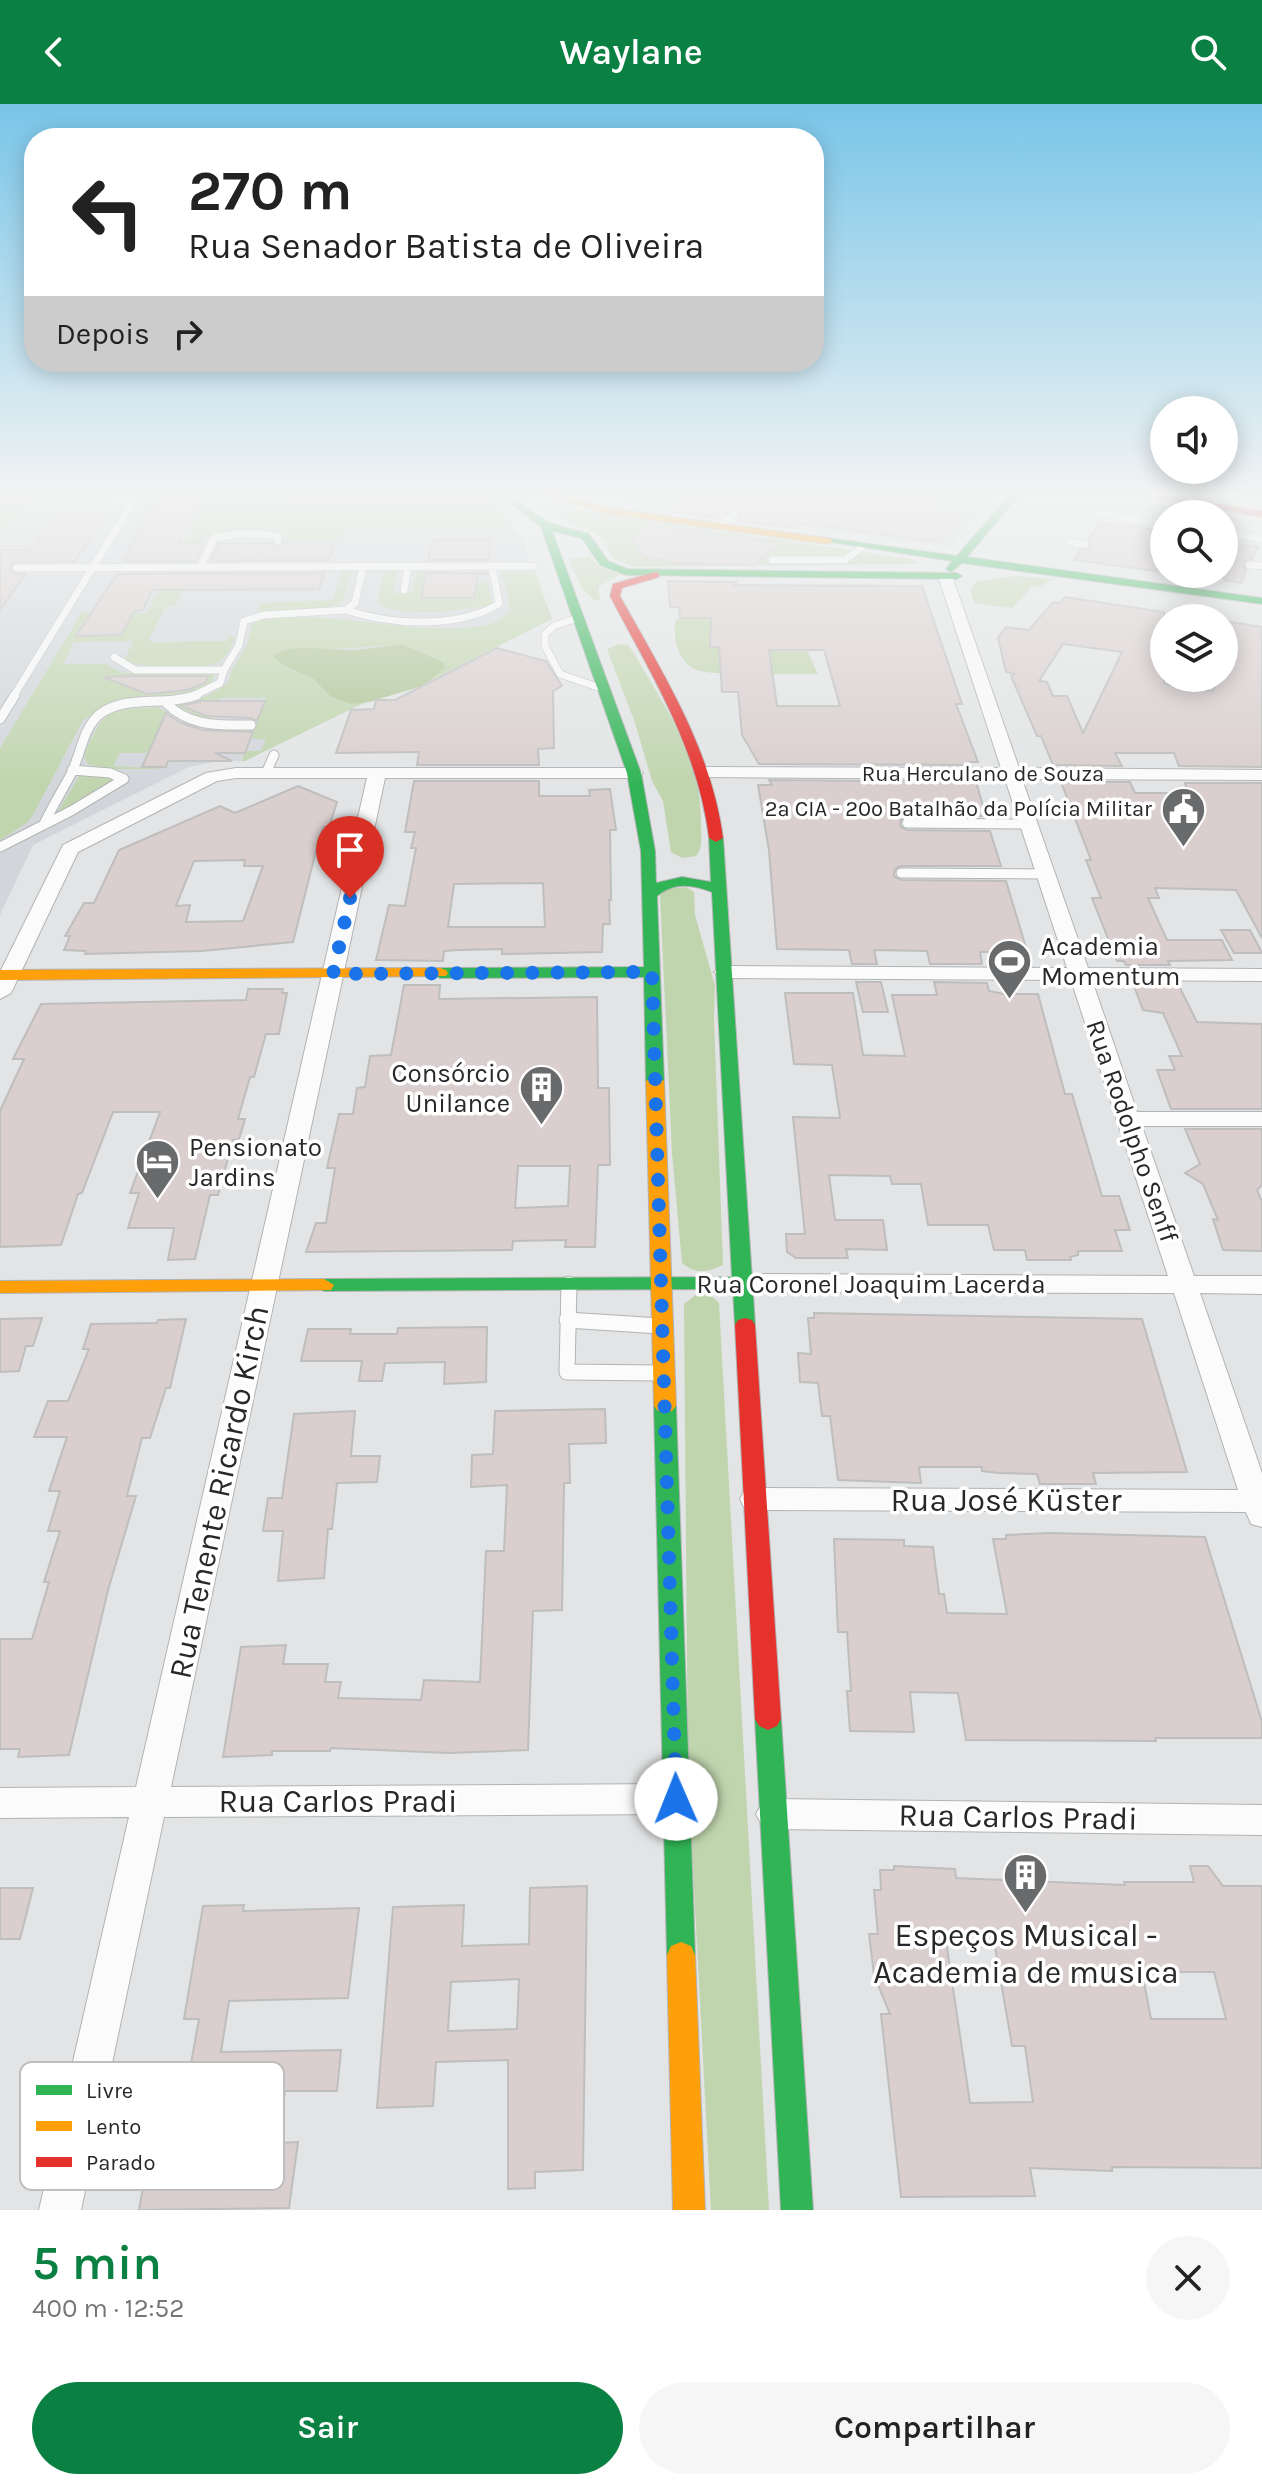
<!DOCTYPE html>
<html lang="pt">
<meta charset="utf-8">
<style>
body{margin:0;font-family:Karla,sans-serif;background:#f6f6f6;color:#222;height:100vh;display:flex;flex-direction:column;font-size:30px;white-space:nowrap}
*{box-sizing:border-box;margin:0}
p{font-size:26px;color:#767676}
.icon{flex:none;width:44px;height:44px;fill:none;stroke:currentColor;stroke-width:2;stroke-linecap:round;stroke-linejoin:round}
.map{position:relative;height:2106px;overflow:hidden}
.panel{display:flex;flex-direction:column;background:#fff;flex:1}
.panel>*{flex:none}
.banner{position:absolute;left:24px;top:24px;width:800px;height:244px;border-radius:32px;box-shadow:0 4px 20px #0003;background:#fff;color:#222;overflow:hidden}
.fabs{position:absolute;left:1150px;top:292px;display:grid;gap:16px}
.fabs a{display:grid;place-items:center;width:88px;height:88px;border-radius:50%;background:#fff;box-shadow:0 4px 20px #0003;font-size:40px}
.pin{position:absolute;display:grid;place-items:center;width:68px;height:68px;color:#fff;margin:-82px -34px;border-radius:50% 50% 50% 0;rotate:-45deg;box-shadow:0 0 8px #0007}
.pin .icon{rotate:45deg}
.me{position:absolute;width:88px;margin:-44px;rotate:359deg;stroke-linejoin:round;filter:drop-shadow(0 0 6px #0008)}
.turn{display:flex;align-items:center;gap:28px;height:168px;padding:0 32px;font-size:36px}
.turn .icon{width:104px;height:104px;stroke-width:2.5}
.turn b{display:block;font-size:56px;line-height:68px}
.then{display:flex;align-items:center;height:76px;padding:0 32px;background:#0003;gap:16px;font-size:30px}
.round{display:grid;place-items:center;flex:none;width:84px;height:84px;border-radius:42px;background:#f6f6f6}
.headline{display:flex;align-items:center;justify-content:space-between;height:136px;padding:0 32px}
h1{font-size:48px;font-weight:600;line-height:60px;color:#0b8043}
.action{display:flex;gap:16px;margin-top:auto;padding:16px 32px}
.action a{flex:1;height:92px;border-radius:48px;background:#0b8043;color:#fff;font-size:32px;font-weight:600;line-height:92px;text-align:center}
.action a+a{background:#f6f6f6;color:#222}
header{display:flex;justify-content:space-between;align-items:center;height:104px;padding:0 32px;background:#0b8043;color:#fff;font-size:36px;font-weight:600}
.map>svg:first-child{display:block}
.built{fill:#d2d6db}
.green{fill:#c0d5ae}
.forest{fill:#aec696}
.building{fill:#dacece;stroke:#bebebe;stroke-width:2;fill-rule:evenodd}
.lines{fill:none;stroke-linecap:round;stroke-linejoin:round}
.lane-far2-casing{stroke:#b2b3b4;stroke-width:8}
.lane-far1-casing{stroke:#b2b3b4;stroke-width:11}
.lane-casing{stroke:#b2b3b4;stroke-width:17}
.street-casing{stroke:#b2b3b4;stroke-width:2}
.fast-casing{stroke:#b2b3b4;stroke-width:2}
.slow-casing{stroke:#b2b3b4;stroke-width:2}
.jam-casing{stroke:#b2b3b4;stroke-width:2}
.lane-far2{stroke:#fbfbfb;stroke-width:7}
.lane-far1{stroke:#fbfbfb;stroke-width:9}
.lane{stroke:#fbfbfb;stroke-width:15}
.street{fill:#fbfbfb;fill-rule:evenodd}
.fast{fill:#30b455;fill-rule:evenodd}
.slow{fill:#ff9f0a;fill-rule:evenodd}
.jam{fill:#e5322d;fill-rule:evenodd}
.route{stroke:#1a73e8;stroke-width:14;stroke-dasharray:0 25.2}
.labels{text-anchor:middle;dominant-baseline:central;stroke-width:7;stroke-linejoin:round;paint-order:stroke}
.far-street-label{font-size:22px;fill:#272829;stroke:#fff}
.far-poi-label{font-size:22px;fill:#272829;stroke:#fff;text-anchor:end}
.poi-label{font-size:26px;fill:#272829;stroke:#fff;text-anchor:start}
.street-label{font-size:26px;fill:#272829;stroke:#fff}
.near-street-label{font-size:32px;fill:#272829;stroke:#fff}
.near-poi-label{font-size:32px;fill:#272829;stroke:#fff}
.key{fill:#fff;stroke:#bebebf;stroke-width:2}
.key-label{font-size:22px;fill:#272829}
</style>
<header><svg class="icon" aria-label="back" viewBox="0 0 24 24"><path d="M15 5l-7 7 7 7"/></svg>Waylane<svg class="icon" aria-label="search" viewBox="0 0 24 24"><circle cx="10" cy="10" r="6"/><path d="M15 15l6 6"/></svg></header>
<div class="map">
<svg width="1262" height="2106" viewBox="0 0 1262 2106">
<rect width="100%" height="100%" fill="#e3e4e5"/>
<path class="built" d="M0,390h480l19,15 23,29 30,81 -151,65 -156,77 -31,1 -25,5 -156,78 -33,70z
M992,390l-42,53 -316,-44 -14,-4 -1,-4z"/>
<path class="green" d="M8,390h26l-26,34h-8v-25z
M299,390h181l19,15 16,18 -170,1 -5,12h-53l-4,-7c-24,-5 -54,-4 -78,4l-8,15 -16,9h7l-1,3h-14l18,-36 -6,-1 8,-17h-40l-11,19h-11l15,-25 150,-3z
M575,406l336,49 7,5 -285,3 -19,-8c-4,-7 -7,-17 -14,-22 -11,-11 -30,-8 -40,-21z
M591,453l7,9 23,8 -23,13 2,13h-6l-13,-13 -12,-28z
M383,467h14l-4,22h18l6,-22h31l-1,5h-22l-4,22 45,-15h22l4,21c-19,7 -103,15 -114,-2z
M500,467h35l17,48 -126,64 -4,-27 -19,-11 -125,7 4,13 32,14 17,18 35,5 -121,59h-3l3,-10h16l5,-11 -31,-4 1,-5 18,-1 12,-32h-47l-10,25 -17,-4 -19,-15 34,-8 21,-13 4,-14 15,-24 5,-21 5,-3c75,-14 151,16 226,5 11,-2 19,-8 27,-15l-4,-26z
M169,468h67l8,6 -56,1 -13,26 -9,1 -17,33 4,3 73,-1 3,-6 6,3c-3,9 -9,20 -18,25 -14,7 -80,7 -92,-4l8,-18 -59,1 -11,22h43l16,9h93l-4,11 -12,8 -92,14 -24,14 -50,95 -6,8 -27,17v-92l82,-136h9l-14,23h44l13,-22h13z
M342,468h9l-8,29c-25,14 -56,10 -85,10l2,-7 4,-1 69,-3z
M1016,472l35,3 -11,8 -7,-1 -21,22 -38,-5 -4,-13 7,-9z
M799,513l-88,13 -1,16 9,1v6l22,1 1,-5 65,1 11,24c-19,-1 -109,2 -121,-4 -20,-9 -23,-29 -22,-49l5,-3z
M619,540l9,1 6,8c33,58 68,104 67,174 0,11 2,21 -5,29l-14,2 -11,-6 -8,-51 -11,-20 -17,-58 -28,-74z
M158,603l22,15 27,5h-47l-12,26h-28l-7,13 52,3h-56l-21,-5 -4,-8c21,-49 22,-46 74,-49z
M80,671l24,1 9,4 -56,33z
M686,783l8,5 1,23 20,71 -1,33 9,246c-16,7 -27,10 -41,-2l-10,-110 -12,-259 8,-5z
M708,1189l11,10 50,907h-58l-23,-435 -4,-471 13,-10z"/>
<path class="forest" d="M403,541l40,17 2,6 -23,18 -53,16 -17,2 -21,-7 -17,-18 -31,-14 -10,-9c14,-14 60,-5 80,-6 16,-1 33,-4 50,-5z"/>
<path class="building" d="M166,390h36l-23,49h25l-8,18h-71l2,-3h-3l27,-47 6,-1z
M689,390h259l-17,18 30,3 -21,27 -139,-19 -6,5 -58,-7 4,-7 -4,-6 -18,10 -52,-7z
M58,407h51l-34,50 -63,2 -2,6 2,4 13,1 -25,36v-60h30z
M1100,418l64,9v41l-90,-12 6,-10 10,-2 -2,-9z
M649,422l130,17 -24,22 -89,-2v-3l-22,-3 -11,-19z
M491,435l-2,21h-61l4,-20z
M284,438h51l-6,18 -118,1 7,-17 54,-1 6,4z
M1224,438l34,5 -6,12 -9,3 3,9 -5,12 -17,-3z
M324,469l-5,16 -167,1 -9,20 -9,2 -13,23 -45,1 41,-62z
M426,469h61v1h-9l-4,24h-53z
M668,477l69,1 -4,3 189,1 40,118h-6l22,58h-8l1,3 -212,-1 -17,-29 -4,-43h-16l-3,-45h-9l1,-29h-31l-1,-11h-9zM769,546h55l16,56h-63z
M1065,493l99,15v72l49,7 5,-13h6v-57l38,6v140l-83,-1 -5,-13h-59l7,13 -69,-1 -12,-29h-4l-26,-60 4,-2 -9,-2 -8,-34 8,-11 23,3 24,-28 7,1zM1063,540l59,8 -39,81 -16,-37h-14l-6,-14 -8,-1z
M497,544l49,13 16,25 -9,5 1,57 -16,1 1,16h-122l2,-13 -83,1 15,-43 23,-1 2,-9h19z
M132,572h76l-3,7 -18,7 -40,4 -44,-17z
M202,597h63l-8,20 -6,-3 -45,-2 -24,-10z
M166,609l15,10 22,7 50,2 -8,21h-30l17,8h-64l-2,6h-24z
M769,676l207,2 10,34h-79l-6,3 -1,7 7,4 83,1 11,35h-100l-6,3 -1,7 7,4 105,1 21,70 -47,1 2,12h-52l-3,-13 -53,-1 3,14h-25l-3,-14 -72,-1 -8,-99 -11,-65h14z
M414,677h125v15h51l-1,-6 21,-1 6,41h-6l1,70h-2l1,24h-7l-1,28 -100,2v-5l-43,1 -15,1 -1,10 -67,-1 13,-55 16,1 11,-58h-5l4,-16h-10zM543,779l2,44h-97l6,-43z
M1061,678h69l5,11h53l-3,-10h77v155l-26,-48 -81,-2 4,10h-11l19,42h55l10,20 -64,1 2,4h-44l-2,-4h-7l-25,-63h9l-15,-38h5z
M298,682l39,16 -8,25h-6l-5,16 -25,99 -91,9 -117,3 1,-3 -22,-1 6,-14h-5l19,-33h10l25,-53 101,-44 15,7zM245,756l-1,6h19l-20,55 -57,1 4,-17 -14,1 18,-45z
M1221,826h29l12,23h-28z
M856,878h25l7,30h-25z
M934,878l53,1 2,8 15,3h34l27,100h7l30,102h17l11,34h-15l7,21h-44v4l-8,2 1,3h-44l-2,-10h-31l-6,-25h-60l-7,-41h-29l-2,-8 -61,-1 6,45h48l4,30 -41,-1 2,9h-52l-9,-6 -1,-18h19l-12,-117 47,1 -8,-53 -38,-1 -9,-71h68l10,62 42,1 -13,-61h45z
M1133,879l45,1 19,38 65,2v85h-91l-14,-39h18l-6,-14h13l-19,-43 -20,-3z
M404,881h36l-1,14 158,-2 1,91h11l1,77h-12l-3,82h-30l1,-7 -53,1 -1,9 -206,2 10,-29h10l9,-55h-8l12,-54h14l4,-26 8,-1 5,-31 21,-1zM518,1062h52l-2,40 -53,2z
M248,885h35l-1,4h5l-8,41h-13l-12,43h-4l-12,42h7l-6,20 -6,1 -15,55h-8l-15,64 -27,1 6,-32h-46l11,-35h-9l30,-81h-47l-31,81 -4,1 -17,51 -61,2v-136l24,-52h-11l28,-55 205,-4z
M1185,1025h77v56l-5,5 5,12v49l-39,-1 -10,-31 5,1 -15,-36 -18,-11 15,-9z
M814,1209l328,6 45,153 -94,1 3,11h-56l-3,-10 -39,-1 -16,-2v-4h-63l2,16 -83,-3 -8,-64h-8l-4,-33 -18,-1 -2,-29 13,1 -3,-36h6z
M42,1214l-9,28h-7l-7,25 -19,1v-53z
M186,1215l-16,69h-4l-16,50h-8l-15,58h9l-28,94 -39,165 -51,2 2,-8h-20v-110h32l17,-57h-5l16,-51h-12l12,-40h-11l18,-54h-33l14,-36h20l21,-52h-6l8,-25 66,-1 1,-3z
M487,1223l-1,55 -42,2 1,-22 -60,1 -3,18h-23l3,-20h-61l7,-32h43l-1,5h47l1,-6z
M605,1305l1,34 -37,1 1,39h-6l-2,127 -29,1 -5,139 -79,3 -118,-5 -1,3h-58v4l-49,2 18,-110 45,-2 -3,19h45l-3,18h16l-3,16 83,2 3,-20 56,2 6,-131h18l3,-66 -36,2 1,-32 21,-1 2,-43z
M355,1307l-4,45h29l-3,26 -40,1 -5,46h-4l-4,49 -46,3 5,-50h-20l5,-33h14l12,-84z
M1049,1429l156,4 57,185v16h-107l1,3 -190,-1 -8,-47 -48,-1 4,40 -64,-1 -3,-40h4l-4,-59h-9l-4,-93 70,1v6l29,1 6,47h5l3,19 60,1 -14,-75h13v-4z
M894,1762l61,3 1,9 169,7 -1,-3h70l-4,-16h18l15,20h39v282l-150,-1v4l-82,-3 5,28 -134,1 -20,-183h9l-16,-39 -5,-41h9l-4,-44h7l-1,-20h14zM945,1830l48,1 19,111h13l8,56 -63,1zM1142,1868h72l12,47h-75z
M587,1782l-4,284 -48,2v16l-27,1v-129l-72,2 -3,44 -56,2 16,-201 71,-2 -2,41 67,-2 1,-56zM519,1875l-2,50 -69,2 3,-49z
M0,1784h33l-13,51h-20z
M244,1801l-1,6 116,-3 -11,90 -119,3 -8,51 120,-2 -4,41h-52l-6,52 19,-1 -9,66 -150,2 12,-67 26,-1 22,-123h-15l19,-113z"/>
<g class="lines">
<defs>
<path id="lane-far2" d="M101,390l33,6
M1093,409l71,10
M720,422l15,-12
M1224,428l38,7
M1071,439l14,1
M772,456h73l18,-14
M1249,461l13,1
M16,464l517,-2
M200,464l14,-30 31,-5 32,3 1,5
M404,486l4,-23
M346,506c45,15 111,19 153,-6l-7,-38
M577,514l-23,8 -9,8v12l15,28 43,15
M114,553l21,13h89l-4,13 -29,14
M224,566l15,-25 5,-24 20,-6 82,-5 9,-7 8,-36
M13,593l125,-203"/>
<path id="lane-far1" d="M165,598c24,25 53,23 86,23
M0,615l15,-24
M266,669l8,-18
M907,719l121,1
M44,720c8,-17 18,-33 27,-50 16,-34 11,-64 58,-71 22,-3 46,0 68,-8
M0,743l71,-36 53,-32 -14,-6 -38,-3
M901,769l144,1"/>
<path id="lane" d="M569,1180l-2,88 92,1
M567,1216l93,6"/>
<path id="street" d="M945,468l7,4 67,192 243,2v10l-240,-1 66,189 174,1v12l-170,-1 45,132h125v14h-120l52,150h68v18l-62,-1 62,180v54l-11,-3 -5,-12 -491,-2 -11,-3 -4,-8 4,-8 11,-3 483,2 -64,-197 -432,-1 -9,-3 -4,-6 4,-6 9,-3 426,2 -97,-296 -347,-2 -10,-6 10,-6 343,2 -62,-189 -300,-2 -9,-5 9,-5 296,1 -63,-192z
M236,664h398l9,5 -9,5h-249l-214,1009 505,-3 12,4 5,11 -5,11 -12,4 -512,3 -83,393h-42l90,-393 -129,1v-30l136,-1 231,-1009h-131l-19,3 -139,71 -67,141 -11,6v-27l63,-127 143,-72z
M774,1695l488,6v30l-488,-6 -12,-4 -6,-11 6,-11z"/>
<path id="fast" d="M498,390h10l41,29 40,11 19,27 20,8 329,4 5,3 -5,3 -331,-4 -26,-10 -18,-27 -30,-7 89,242 14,78 1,32 26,-6 29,5 -2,-44 7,-4 7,4 32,487 -3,5h-14l-3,-5 -2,-36 -409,2 -10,-6 10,-6 408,-2 -20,-385c-20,-8 -38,-10 -55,4l7,185 -3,4 -6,1 -9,-5 -2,-104 -204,1 -8,-5 8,-5 204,-1 -3,-116 -14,-78 -86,-246z
M1010,390h10l-53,63 295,41v6l-300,-41 -11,9 -5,-3 6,-8 -129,-20 5,-3 129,18z
M665,1295l7,2 4,5 19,549 -4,9 -10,4 -10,-4 -4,-9 -13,-549 4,-5z
M768,1604l9,4 4,7 32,491h-32l-26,-491 4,-7z"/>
<path id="slow" d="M540,390h14l54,14 220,30 5,3 -5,3 -221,-30z
M440,864l6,2 2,3 -2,3 -446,4v-10z
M655,972l9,5 12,325 -4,5h-14l-4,-5 -8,-325z
M324,1175l10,6 -3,5 -331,3v-12z
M681,1838l10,4 4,9 10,255h-32l-6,-255 4,-9z"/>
<path id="jam" d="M1139,390h20l103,17v6z
M655,468l4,1v4l-37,11 -2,8c43,78 91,152 103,242l-7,4 -7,-4c-11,-90 -58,-164 -99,-242l3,-12z
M745,1214l7,2 3,5 26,394 -4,7 -9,4 -9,-4 -4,-7 -20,-394 3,-5z"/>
</defs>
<use href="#lane-far2" class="lane-far2-casing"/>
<use href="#lane-far1" class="lane-far1-casing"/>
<use href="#lane" class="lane-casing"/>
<use href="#street" class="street-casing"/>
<use href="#fast" class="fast-casing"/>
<use href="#slow" class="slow-casing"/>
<use href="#jam" class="jam-casing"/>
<use href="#lane-far2" class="lane-far2"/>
<use href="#lane-far1" class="lane-far1"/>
<use href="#lane" class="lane"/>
<use href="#street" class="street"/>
<use href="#fast" class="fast"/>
<use href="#slow" class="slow"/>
<use href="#jam" class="jam"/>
</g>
<linearGradient id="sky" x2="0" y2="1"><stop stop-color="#78c5e8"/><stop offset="0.57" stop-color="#f2f3f3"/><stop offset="1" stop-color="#f2f3f3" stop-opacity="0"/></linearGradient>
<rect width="1262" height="684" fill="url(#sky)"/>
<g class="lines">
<path class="route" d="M350,794l-17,76 319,-2 24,827"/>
</g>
<defs>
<symbol id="civic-pin" viewBox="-11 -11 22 30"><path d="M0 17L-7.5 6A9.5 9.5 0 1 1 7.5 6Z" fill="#696a6b" stroke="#fff"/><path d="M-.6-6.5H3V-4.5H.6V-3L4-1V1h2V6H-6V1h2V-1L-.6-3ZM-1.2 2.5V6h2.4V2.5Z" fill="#fff"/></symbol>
<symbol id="stadium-pin" viewBox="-11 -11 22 30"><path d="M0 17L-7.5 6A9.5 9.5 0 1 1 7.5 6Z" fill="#696a6b" stroke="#fff"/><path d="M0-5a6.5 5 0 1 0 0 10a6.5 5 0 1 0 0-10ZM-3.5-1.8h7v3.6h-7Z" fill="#fff"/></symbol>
<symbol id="building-pin" viewBox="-11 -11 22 30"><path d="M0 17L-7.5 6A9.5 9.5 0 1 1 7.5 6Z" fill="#696a6b" stroke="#fff"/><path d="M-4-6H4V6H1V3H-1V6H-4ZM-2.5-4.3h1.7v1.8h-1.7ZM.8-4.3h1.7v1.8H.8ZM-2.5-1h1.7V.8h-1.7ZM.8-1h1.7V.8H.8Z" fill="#fff"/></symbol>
<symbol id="hotel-pin" viewBox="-11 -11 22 30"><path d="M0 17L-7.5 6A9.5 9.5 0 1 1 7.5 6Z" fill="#696a6b" stroke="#fff"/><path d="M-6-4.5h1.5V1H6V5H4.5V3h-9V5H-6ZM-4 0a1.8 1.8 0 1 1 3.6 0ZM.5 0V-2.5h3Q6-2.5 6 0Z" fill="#fff"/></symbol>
</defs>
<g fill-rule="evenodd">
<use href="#civic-pin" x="1158" y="680" width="51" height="69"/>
<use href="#stadium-pin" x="984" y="832" width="51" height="69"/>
<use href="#building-pin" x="516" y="958" width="51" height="69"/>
<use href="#hotel-pin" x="132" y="1032" width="51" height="69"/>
<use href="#building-pin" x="1000" y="1746" width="51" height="69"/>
</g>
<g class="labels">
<g class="far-street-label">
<text x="983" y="670">Rua Herculano de Souza</text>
</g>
<g class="far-poi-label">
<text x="1152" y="705">2ª CIA - 20º Batalhão da Polícia Militar</text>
</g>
<g class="poi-label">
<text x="1041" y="842">Academia<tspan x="1041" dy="30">Momentum</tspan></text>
<text x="510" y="969" text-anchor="end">Consórcio<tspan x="510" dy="30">Unilance</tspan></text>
<text x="189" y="1043">Pensionato<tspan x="189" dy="30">Jardins</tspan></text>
</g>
<g class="street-label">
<text transform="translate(1132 1027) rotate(71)">Rua Rodolpho Senff</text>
<text x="871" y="1180">Rua Coronel Joaquim Lacerda</text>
</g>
<g class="near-street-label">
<text transform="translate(219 1388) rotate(-78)">Rua Tenente Ricardo Kirch</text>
<text x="1006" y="1396">Rua José Küster</text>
<text x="338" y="1697">Rua Carlos Pradi</text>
<text transform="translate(1018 1713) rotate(1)">Rua Carlos Pradi</text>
</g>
<g class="near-poi-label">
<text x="1026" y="1831">Espeços Musical -<tspan x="1026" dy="37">Academia de musica</tspan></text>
</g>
</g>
<rect x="20" y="1958" width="264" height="128" rx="12" class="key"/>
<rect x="36" y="1981" width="36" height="10" fill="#30b455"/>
<rect x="36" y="2017" width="36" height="10" fill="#ff9f0a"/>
<rect x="36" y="2053" width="36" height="10" fill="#e5322d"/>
<g class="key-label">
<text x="86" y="1994">Livre</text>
<text x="86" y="2030">Lento</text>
<text x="86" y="2066">Parado</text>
</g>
</svg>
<div class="fabs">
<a><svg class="icon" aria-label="sound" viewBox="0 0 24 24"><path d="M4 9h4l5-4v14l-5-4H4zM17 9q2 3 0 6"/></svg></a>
<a><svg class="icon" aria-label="search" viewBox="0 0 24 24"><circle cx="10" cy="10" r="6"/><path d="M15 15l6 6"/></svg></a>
<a><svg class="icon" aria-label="layers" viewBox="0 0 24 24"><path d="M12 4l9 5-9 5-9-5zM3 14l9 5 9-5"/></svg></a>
</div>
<div class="pin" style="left:350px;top:794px;background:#d93025"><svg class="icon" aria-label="arrive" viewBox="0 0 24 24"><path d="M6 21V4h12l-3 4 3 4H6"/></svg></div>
<svg class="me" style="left:676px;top:1695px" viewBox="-20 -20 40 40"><circle r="19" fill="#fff"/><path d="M0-13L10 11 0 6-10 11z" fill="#1a73e8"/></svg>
<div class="banner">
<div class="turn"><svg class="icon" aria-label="left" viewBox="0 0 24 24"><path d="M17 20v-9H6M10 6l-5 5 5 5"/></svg><div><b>270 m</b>Rua Senador Batista de Oliveira</div></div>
<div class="then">Depois<svg class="icon" aria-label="right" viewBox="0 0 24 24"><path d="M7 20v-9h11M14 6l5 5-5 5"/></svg></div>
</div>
</div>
<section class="panel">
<div class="headline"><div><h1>5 min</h1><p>400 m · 12:52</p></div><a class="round"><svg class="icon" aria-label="close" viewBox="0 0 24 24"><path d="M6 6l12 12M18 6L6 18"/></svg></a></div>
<div class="action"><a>Sair</a><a>Compartilhar</a></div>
</section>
